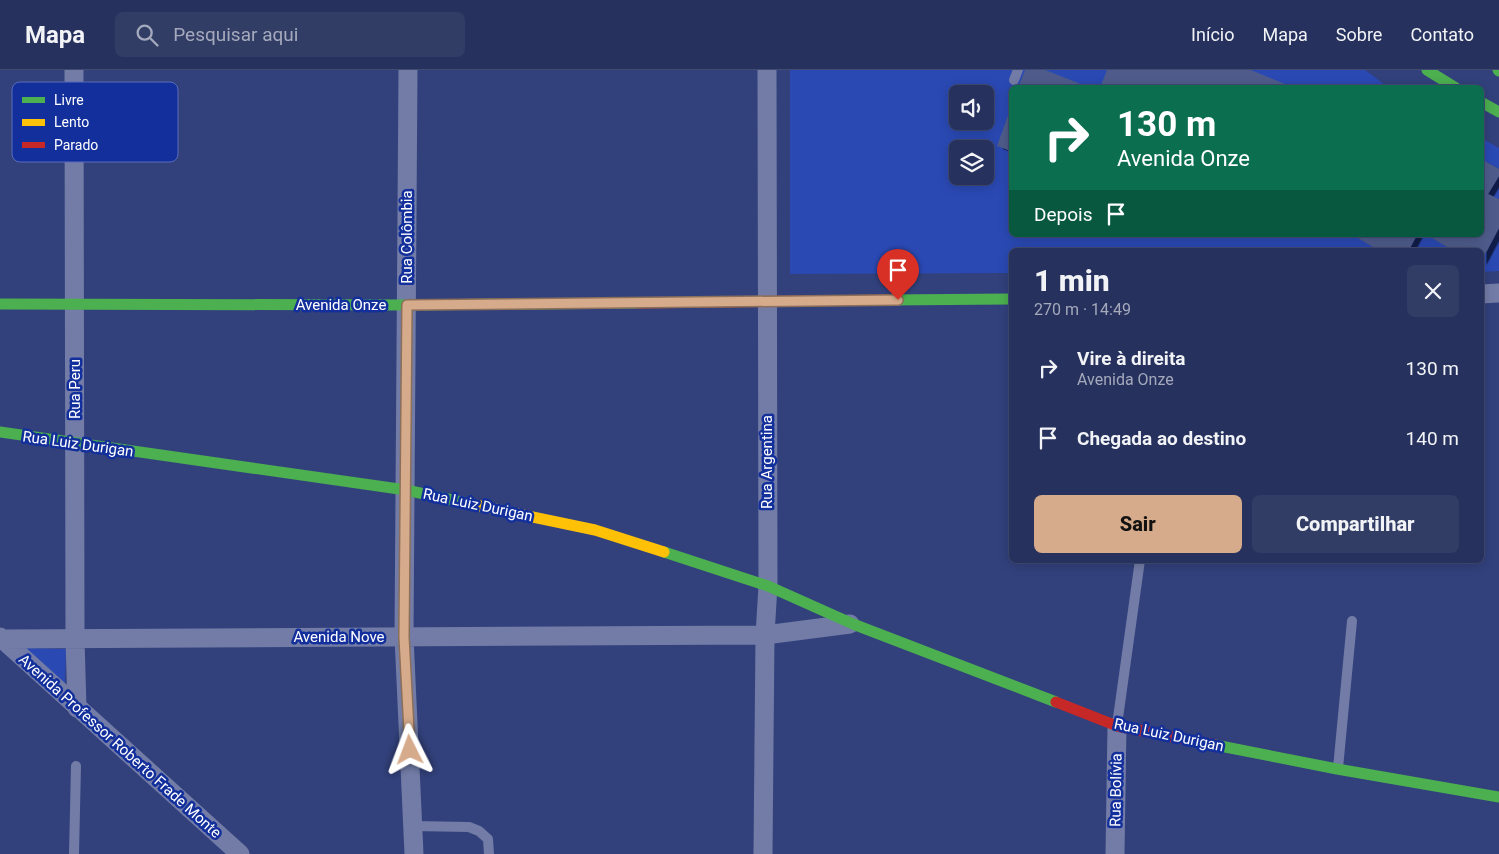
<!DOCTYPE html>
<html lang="pt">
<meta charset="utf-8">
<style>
body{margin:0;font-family:Roboto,sans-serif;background:#323d66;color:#f1f3f6;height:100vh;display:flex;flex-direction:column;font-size:19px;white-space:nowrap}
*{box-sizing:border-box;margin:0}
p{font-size:16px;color:#a4a9bc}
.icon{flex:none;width:28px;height:28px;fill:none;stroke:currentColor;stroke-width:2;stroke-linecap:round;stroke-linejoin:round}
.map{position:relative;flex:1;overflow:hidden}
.side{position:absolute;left:1009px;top:178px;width:475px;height:315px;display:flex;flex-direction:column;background:#26315d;border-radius:8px;box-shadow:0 2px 12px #0003,0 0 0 1px #424c72}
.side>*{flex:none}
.top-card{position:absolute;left:1009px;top:15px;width:475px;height:152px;border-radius:8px;box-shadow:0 2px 12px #0003,0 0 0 1px #424c72;background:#0b6e4f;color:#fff;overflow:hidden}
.buttons{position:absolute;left:949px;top:15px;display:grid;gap:10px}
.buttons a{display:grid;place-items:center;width:45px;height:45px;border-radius:8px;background:#26315d;box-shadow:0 2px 12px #0003,0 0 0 1px #424c72;font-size:25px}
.pin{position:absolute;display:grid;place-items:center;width:42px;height:42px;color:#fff;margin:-51px -21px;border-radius:50% 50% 50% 0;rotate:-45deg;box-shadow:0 0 5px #0007}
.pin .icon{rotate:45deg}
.me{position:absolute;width:55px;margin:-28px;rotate:357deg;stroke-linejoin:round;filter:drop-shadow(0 0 4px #0008)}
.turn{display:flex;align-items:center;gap:18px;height:105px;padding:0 25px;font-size:22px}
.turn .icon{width:65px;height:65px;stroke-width:2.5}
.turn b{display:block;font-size:35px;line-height:42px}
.then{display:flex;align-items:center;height:48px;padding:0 25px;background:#0003;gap:10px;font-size:19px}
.round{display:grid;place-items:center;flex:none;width:52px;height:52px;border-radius:8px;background:#323d66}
.summary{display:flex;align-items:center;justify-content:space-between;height:85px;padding:0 25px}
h1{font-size:30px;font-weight:800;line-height:38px}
.button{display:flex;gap:10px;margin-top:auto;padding:10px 25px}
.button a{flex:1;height:58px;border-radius:8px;background:#d6ab8b;color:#111;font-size:20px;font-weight:800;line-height:58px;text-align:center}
.button a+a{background:#323d66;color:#f1f3f6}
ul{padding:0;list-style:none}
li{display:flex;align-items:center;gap:15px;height:70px;padding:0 25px}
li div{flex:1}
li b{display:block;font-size:19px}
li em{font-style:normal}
header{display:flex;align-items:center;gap:30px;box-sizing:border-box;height:70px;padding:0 25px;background:#26315d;border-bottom:1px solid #424c72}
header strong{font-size:24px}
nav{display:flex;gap:28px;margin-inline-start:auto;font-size:18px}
.search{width:350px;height:45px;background:#323d66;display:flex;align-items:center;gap:12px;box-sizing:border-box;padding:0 18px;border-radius:8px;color:#a4a9bc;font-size:19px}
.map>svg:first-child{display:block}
.green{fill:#2a49b3;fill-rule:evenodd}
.building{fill:#4f5c8b;filter:url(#shadow)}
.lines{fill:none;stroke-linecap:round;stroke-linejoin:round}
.lane{stroke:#727ca6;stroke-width:10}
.street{stroke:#727ca6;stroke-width:19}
.fast{stroke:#4caf50;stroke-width:11}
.slow{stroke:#ffc107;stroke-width:11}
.jam{stroke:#c62828;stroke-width:11}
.route-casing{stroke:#8b6f5a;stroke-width:12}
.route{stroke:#d6ab8b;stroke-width:9}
.labels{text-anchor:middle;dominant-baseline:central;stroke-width:5;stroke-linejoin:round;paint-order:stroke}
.street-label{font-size:15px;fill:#fff;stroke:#122f9c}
.key{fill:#122f9c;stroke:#596dba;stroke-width:1}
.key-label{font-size:14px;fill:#fff}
</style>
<header>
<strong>Mapa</strong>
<div class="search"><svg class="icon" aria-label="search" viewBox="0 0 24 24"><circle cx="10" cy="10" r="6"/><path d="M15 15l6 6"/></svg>Pesquisar aqui</div>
<nav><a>Início</a><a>Mapa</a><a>Sobre</a><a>Contato</a></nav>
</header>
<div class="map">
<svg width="1499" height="784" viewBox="0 0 1499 784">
<defs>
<filter id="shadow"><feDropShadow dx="5.5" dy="3" stdDeviation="0" flood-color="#0009"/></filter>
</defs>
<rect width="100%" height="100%" fill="#32417c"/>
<path class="green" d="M790,0h575l23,17 -377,1v147h470v-97l18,10v123l-18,1v-22h-470v23l-221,1zM958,24h27v27h-27zM958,79h27v27h-27z
M26,578l40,1 -1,36z"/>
<path class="building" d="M1025,0h20l46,18h-73z
M1107,0h144l34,14 -1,4h-184z
M1011,37v44l-14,-5z
M1481,89l18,10v7l-11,18 11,5v29l-18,34v-12h-29l-25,-15h54z
M1353,165h64l-8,15h-31z"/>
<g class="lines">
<path class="lane" d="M1014,10l4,-10
M1117,655l23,-165
M1338,698l14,-147
M413,756l56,1 10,4 9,8 1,15
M74,784l2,-88"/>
<path class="street" d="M74,0l1,569 2,69
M408,0l-4,567 10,217
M1481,224l18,-1
M0,567l240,217
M2,569l763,-4 85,-11
M763,784l2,-219 3,-49 -1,-516
M1115,784l2,-128"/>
<path class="fast" d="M1427,0l29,18
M1498,0l1,1
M1481,32l18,10
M887,230l124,-1
M0,234l407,1 231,-2
M0,362l406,58 60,13
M664,482l104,34 85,38 203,78
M1215,675l122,24 162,28"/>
<path class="slow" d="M466,433l129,27 69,22"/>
<path class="jam" d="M638,233l249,-3
M1056,632l61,24 98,19"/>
</g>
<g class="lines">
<defs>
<path id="route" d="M410,680l-6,-113 3,-332 491,-5"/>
</defs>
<use href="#route" class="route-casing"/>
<use href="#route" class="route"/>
</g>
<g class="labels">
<g class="street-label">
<text transform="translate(407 167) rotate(-90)">Rua Colômbia</text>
<text x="341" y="235">Avenida Onze</text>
<text transform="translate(75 319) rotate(-90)">Rua Peru</text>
<text transform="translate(78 374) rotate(8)">Rua Luiz Durigan</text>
<text transform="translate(767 392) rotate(-90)">Rua Argentina</text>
<text transform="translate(478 435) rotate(12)">Rua Luiz Durigan</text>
<text x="339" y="567">Avenida Nove</text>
<text transform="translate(1169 665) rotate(12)">Rua Luiz Durigan</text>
<text transform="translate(120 676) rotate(42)">Avenida Professor Roberto Frade Monte</text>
<text transform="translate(1116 720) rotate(-89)">Rua Bolívia</text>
</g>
</g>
<rect x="12" y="12" width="166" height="80" rx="8" class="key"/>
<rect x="22" y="27" width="23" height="6" fill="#4caf50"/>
<rect x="22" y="49" width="23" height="7" fill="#ffc107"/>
<rect x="22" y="72" width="23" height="6" fill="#c62828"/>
<g class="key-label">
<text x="54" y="35">Livre</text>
<text x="54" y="57">Lento</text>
<text x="54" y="80">Parado</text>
</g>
</svg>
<div class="buttons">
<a><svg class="icon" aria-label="sound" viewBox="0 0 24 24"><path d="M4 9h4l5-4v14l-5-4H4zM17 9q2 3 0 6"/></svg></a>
<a><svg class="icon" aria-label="layers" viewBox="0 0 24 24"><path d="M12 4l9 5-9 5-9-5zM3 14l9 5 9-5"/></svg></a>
</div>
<div class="pin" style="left:898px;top:230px;background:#d93025"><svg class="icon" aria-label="arrive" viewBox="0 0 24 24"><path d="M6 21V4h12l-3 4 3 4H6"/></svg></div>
<svg class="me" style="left:410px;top:680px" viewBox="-20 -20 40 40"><path d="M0-17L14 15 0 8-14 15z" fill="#d6ab8b" stroke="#fff" stroke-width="4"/></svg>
<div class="top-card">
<div class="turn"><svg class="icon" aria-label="right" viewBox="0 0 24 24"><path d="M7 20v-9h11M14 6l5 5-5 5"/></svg><div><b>130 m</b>Avenida Onze</div></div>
<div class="then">Depois<svg class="icon" aria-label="arrive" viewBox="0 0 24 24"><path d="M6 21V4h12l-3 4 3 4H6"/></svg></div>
</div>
<section class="side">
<div class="summary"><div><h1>1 min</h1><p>270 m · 14:49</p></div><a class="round"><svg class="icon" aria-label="close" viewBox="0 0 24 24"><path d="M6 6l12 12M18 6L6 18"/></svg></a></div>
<ul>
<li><svg class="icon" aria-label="right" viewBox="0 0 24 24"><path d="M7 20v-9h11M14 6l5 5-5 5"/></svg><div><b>Vire à direita</b><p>Avenida Onze</p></div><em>130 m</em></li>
<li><svg class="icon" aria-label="arrive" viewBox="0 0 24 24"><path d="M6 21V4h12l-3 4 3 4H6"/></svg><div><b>Chegada ao destino</b></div><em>140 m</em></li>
</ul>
<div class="button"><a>Sair</a><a>Compartilhar</a></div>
</section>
</div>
